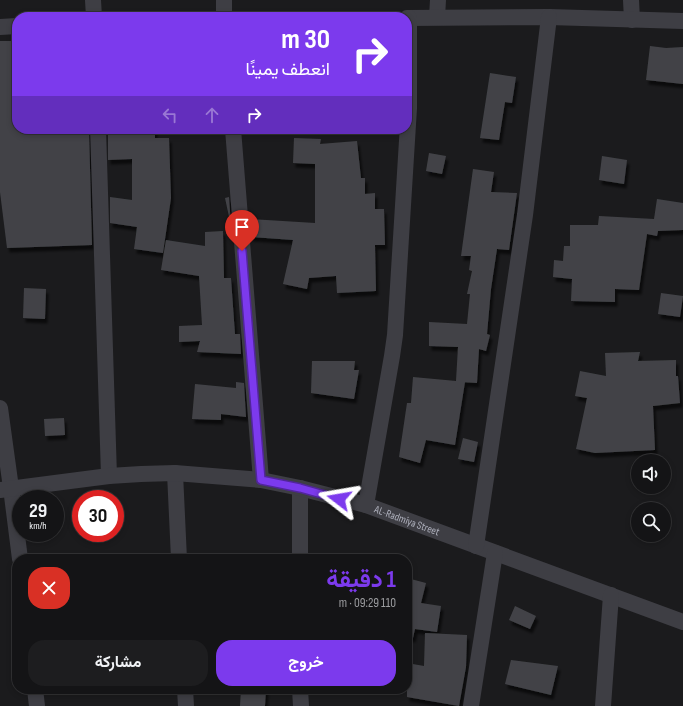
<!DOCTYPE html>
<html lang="ar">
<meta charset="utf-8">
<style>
body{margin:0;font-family:"Sofia Sans Condensed",Vazirmatn,sans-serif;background:#1d1d1f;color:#f1f3f6;direction:rtl;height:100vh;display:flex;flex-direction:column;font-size:15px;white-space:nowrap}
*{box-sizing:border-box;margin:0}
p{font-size:13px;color:#9d9ea1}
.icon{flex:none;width:22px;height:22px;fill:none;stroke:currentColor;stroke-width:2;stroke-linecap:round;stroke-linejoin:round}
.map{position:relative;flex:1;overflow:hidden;direction:ltr}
.details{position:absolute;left:12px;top:554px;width:400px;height:140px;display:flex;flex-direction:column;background:#141416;border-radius:16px;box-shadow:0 2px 6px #0003,0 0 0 1px #333335;direction:rtl}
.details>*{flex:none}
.top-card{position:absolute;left:12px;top:12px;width:400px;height:122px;border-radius:16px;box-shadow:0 2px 6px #0003,0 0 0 1px #333335;direction:rtl;background:#7c3aed;color:#fff;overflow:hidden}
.tools{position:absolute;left:631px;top:454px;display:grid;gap:8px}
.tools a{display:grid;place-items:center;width:40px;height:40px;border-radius:50%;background:#141416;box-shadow:0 2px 6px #0003,0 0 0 1px #333335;font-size:20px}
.speed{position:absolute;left:12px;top:490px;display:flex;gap:8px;font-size:20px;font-weight:700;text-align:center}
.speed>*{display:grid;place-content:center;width:52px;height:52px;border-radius:50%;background:#141416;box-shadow:0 2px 6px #0003,0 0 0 1px #333335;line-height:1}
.speed small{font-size:10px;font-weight:400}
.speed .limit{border:6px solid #d22;background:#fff;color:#111}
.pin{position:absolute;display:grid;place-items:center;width:34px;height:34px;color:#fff;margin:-41px -17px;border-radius:50% 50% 50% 0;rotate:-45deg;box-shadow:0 0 4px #0007}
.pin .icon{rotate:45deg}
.me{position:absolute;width:44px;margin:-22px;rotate:284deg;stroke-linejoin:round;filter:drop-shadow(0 0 3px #0008)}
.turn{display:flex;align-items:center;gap:14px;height:84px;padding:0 16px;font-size:18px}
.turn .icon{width:52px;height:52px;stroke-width:2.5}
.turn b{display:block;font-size:28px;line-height:34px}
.lanes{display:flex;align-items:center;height:38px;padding:0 16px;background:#0003;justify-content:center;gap:20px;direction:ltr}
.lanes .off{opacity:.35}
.round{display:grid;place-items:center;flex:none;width:42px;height:42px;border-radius:16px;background:#1d1d1f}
.head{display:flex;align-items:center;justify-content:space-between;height:68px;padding:0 16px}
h1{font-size:24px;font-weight:700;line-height:30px;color:#7c3aed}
.cta{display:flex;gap:8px;margin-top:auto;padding:8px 16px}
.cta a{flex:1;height:46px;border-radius:16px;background:#7c3aed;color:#fff;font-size:16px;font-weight:700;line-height:46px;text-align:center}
.cta a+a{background:#1d1d1f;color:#f1f3f6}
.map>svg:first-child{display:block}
.building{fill:#424347;filter:url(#shadow)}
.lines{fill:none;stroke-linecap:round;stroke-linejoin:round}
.minor{stroke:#3e3e44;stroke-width:16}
.route-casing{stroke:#51269a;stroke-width:10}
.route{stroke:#7c3aed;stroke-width:7}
.labels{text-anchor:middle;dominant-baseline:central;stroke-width:4;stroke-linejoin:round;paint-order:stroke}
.street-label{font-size:11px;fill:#aeb0bc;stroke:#161618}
</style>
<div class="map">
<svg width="683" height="706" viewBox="0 0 683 706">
<defs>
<filter id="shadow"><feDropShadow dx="2.5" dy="4.5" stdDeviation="1" flood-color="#0009"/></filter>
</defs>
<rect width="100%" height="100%" fill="#1b1b1d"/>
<path class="building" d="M0,41h17v88h72l3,116 -85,3 -7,-56z
M650,46l16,2 17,-1v37l-37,-4z
M490,73l26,4 -4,26 -7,-1 -6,38 -19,-2z
M132,129h23v9h14l2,60 -8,55 -29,-4 3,-22 -27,-4v-26l22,3v-41l-24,1v-26h24z
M294,138l27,1 -1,5 37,-3 4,37h4v16l10,-1v16h9l1,36h-10l1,46 -39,2 -1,-17 -27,2 -2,11 -24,-5 10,-44 -42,-3 -1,-18 65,4v-59l-22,-1z
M429,153l17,3 -4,18 -16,-3z
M602,156l25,4 -3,24 -25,-4z
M473,169l21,3 -3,20 26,1 -8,57 -12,-1 -6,40 -4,45 3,1 -4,16 -7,-2 -2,34 -16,-1h4l-10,63 -29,-5 -6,23 -21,-6 8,-54h4l2,-26 43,4 2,-34 -29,-1v-24l38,2 3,-30h-3l5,-23 -3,-1 2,-14h-10z
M229,197l2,29 -6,-28z
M657,199l26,4v27l-25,1 -1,5 -10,-2 -8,56 -24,-1v13l-44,-1 1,-22 -19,-2 1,-17 9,1 1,-15h6v-21h28l1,-9 55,3z
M223,231l1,47h7l4,56h5l1,20 -44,-2 3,-11 -21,1v-16l23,-1 -3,-49 -38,-6 5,-30 39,6v-14z
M24,288l22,1 -1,30 -22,-1z
M661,293l22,3 -3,21 -22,-3z
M640,352l-2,9 38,-1v16h2l2,27 -27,3 2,44 -60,3 -19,-4 11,-51 -12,-2 5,-25 26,5 -1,-23z
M312,361h43l-1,9h5l-5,29 -43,-6z
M236,382l8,1 2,34 -25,-3v6l-29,-1 3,-35 41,4z
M64,418l1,17 -20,1 -1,-17z
M463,438l15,4 -4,20 -16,-3z
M407,578l19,5 -5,20 20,3 -4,26 -22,-3 -2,9 -6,-1z
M515,606l21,10 -6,13 -21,-9z
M425,633l42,2 -1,32 -7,39 -52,-9v-34l17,3z
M511,660l47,6 -7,29 -46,-11z
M241,689h25l-1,17h-25z"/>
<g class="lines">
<g class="minor">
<path d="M93,0l1,17"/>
<path d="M224,0v17"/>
<path d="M631,0l1,20"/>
<path d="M437,17l1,-17"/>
<path d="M407,18l142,-1 134,4"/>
<path d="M0,27l17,-1"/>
<path d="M98,129l11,347"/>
<path d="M233,129l28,351"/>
<path d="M0,408l11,80 9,71"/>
<path d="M175,473l4,86"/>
<path d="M300,488v71"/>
<path id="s1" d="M0,490l109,-14 32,-2 34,-1 86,7 39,8 66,17 317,117"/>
<path d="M366,505l26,-149 3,-21 14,-227v-90"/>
<path d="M476,546l49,-331 24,-198"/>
<path d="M35,689l2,17"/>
<path d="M185,689l1,17"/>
<path d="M300,689l1,17"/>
<path d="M471,706l24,-153"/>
<path d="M603,706l8,-111"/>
</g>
</g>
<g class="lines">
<defs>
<path id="route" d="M242,251l19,229 39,8 39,11"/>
</defs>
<use href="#route" class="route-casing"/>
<use href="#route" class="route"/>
</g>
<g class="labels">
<g class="street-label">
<text stroke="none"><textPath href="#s1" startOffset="414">AL-Radmiya Street</textPath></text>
</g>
</g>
</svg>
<div class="tools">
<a><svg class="icon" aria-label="sound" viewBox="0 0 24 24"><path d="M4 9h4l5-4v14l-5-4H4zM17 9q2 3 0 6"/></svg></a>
<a><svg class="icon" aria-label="search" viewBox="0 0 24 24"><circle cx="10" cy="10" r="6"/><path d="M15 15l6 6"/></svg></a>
</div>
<div class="speed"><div>29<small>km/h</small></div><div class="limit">30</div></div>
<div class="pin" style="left:242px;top:251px;background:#d93025"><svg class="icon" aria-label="arrive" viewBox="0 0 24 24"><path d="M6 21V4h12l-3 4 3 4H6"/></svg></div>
<svg class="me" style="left:339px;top:499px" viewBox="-20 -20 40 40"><path d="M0-17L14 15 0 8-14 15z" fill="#7c3aed" stroke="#fff" stroke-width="4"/></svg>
<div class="top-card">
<div class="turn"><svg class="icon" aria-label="right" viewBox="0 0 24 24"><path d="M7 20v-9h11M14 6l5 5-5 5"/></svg><div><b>30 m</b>انعطف يمينًا</div></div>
<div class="lanes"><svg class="icon off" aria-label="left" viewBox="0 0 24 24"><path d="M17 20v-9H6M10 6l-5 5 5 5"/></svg><svg class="icon off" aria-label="ahead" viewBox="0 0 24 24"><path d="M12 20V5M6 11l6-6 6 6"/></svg><svg class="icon" aria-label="right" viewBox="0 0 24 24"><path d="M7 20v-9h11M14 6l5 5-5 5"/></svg></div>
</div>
<section class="details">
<div class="head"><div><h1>1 دقيقة</h1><p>110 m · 09:29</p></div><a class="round" style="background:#d93025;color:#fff"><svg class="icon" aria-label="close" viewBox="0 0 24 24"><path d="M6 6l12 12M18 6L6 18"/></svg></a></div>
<div class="cta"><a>خروج</a><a>مشاركة</a></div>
</section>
</div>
